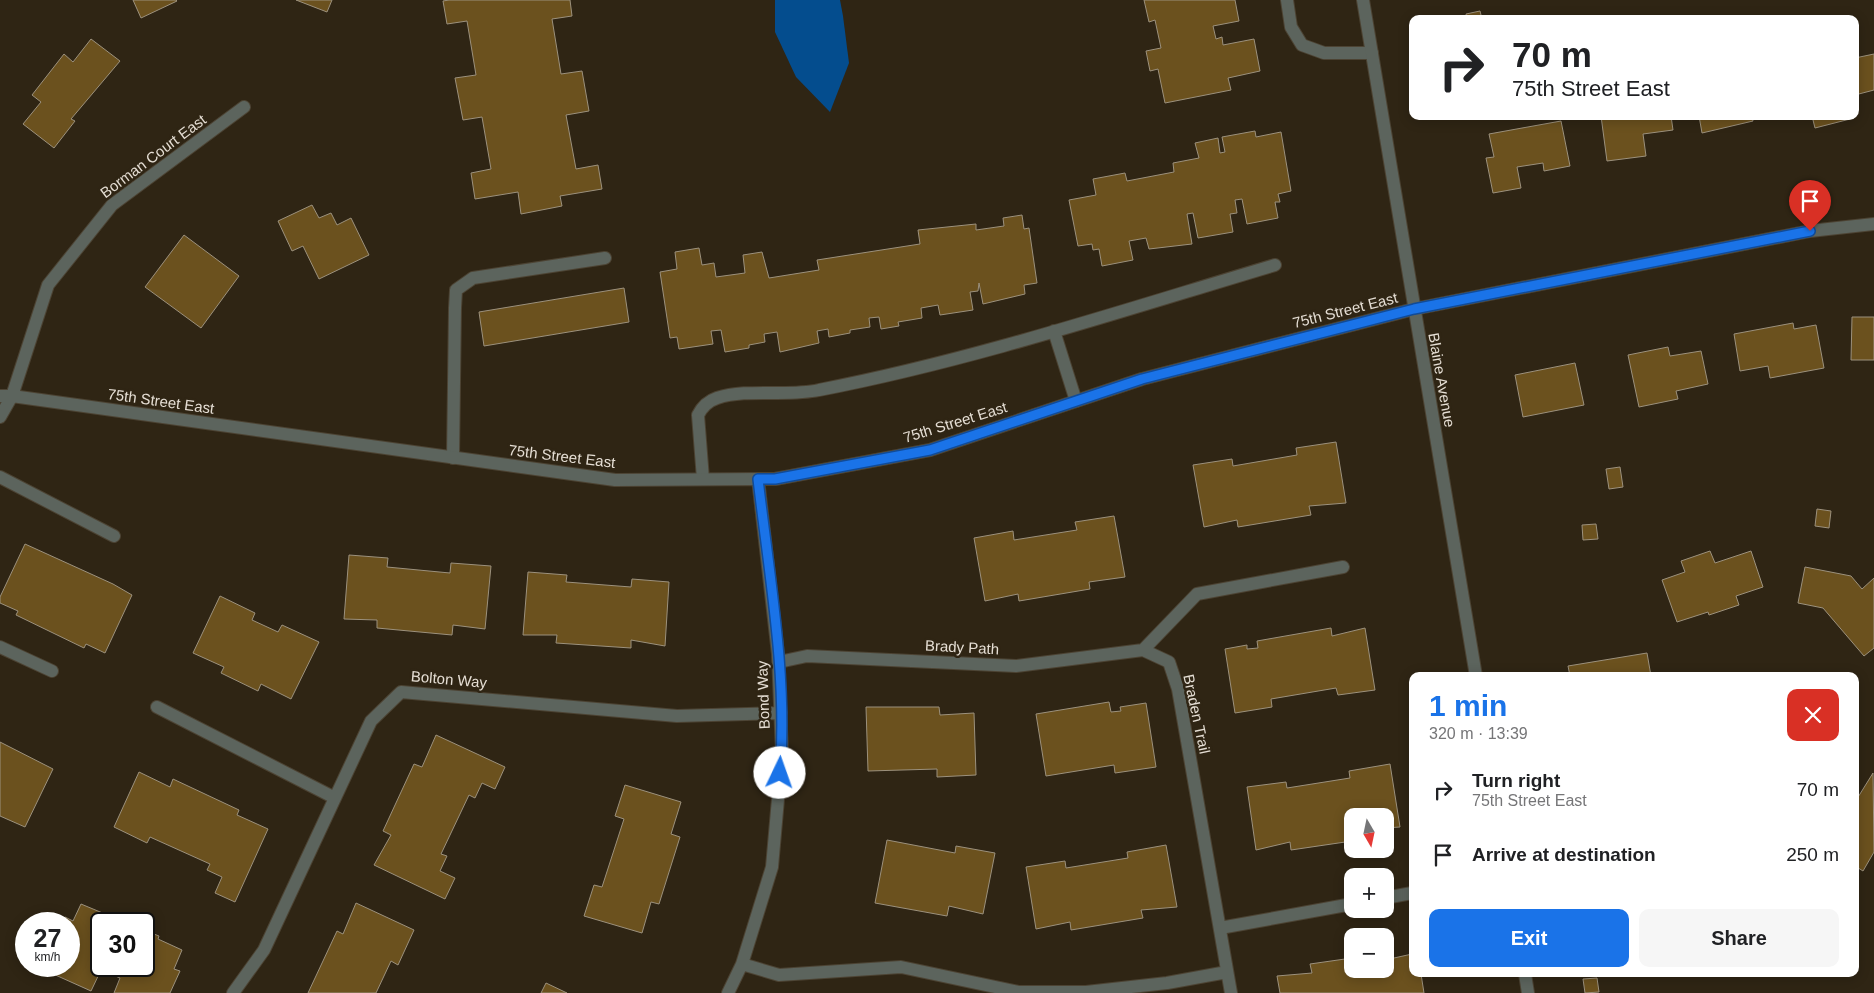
<!DOCTYPE html>
<meta charset="utf-8">
<style>
body{margin:0;font-family:Helvetica,sans-serif;background:#f6f6f6;color:#202124;height:100vh;display:flex;flex-direction:column;font-size:19px;white-space:nowrap}
*{box-sizing:border-box;margin:0}
p{font-size:16px;color:#757577}
.icon{flex:none;width:28px;height:28px;fill:none;stroke:currentColor;stroke-width:2;stroke-linecap:round;stroke-linejoin:round}
.map{position:relative;flex:1;overflow:hidden}
.side{position:absolute;left:1409px;top:672px;width:450px;height:305px;display:flex;flex-direction:column;background:#fff;border-radius:10px;box-shadow:0 2px 12px #0003}
.side>*{flex:none}
.top-card{position:absolute;left:1409px;top:15px;width:450px;height:105px;border-radius:10px;box-shadow:0 2px 12px #0003;background:#fff;color:#202124;overflow:hidden}
.needle{width:32px;rotate:171deg}
.fabs{position:absolute;left:1344px;top:808px;display:grid;gap:10px}
.fabs a{display:grid;place-items:center;width:50px;height:50px;border-radius:10px;background:#fff;box-shadow:0 2px 12px #0003;font-size:25px}
.speed{position:absolute;left:15px;top:912px;display:flex;gap:10px;font-size:25px;font-weight:700;text-align:center}
.speed>*{display:grid;place-content:center;width:65px;height:65px;border-radius:50%;background:#fff;box-shadow:0 2px 12px #0003;line-height:1}
.speed small{font-size:12px;font-weight:400}
.speed .limit{border:2px solid #111;border-radius:8px;background:#fff;color:#111}
.pin{position:absolute;display:grid;place-items:center;width:42px;height:42px;color:#fff;margin:-51px -21px;border-radius:50% 50% 50% 0;rotate:-45deg;box-shadow:0 0 5px #0007}
.pin .icon{rotate:45deg}
.me{position:absolute;width:55px;margin:-28px;rotate:3deg;stroke-linejoin:round;filter:drop-shadow(0 0 4px #0008)}
.turn{display:flex;align-items:center;gap:18px;height:105px;padding:0 20px;font-size:22px}
.turn .icon{width:65px;height:65px;stroke-width:2.5}
.turn b{display:block;font-size:35px;line-height:42px}
.round{display:grid;place-items:center;flex:none;width:52px;height:52px;border-radius:10px;background:#f6f6f6}
.head{display:flex;align-items:center;justify-content:space-between;height:85px;padding:0 20px}
h1{font-size:30px;font-weight:700;line-height:38px;color:#1a73e8}
.button{display:flex;gap:10px;margin-top:auto;padding:10px 20px}
.button a{flex:1;height:58px;border-radius:10px;background:#1a73e8;color:#fff;font-size:20px;font-weight:700;line-height:58px;text-align:center}
.button a+a{background:#f6f6f6;color:#202124}
ul{padding:0;list-style:none}
li{display:flex;align-items:center;gap:15px;height:65px;padding:0 20px}
li div{flex:1}
li b{display:block;font-size:19px}
li em{font-style:normal}
.map>svg:first-child{display:block}
.water{fill:#044d8e}
.building{fill:#6b511e;stroke:#9c917d}
.lines{fill:none;stroke-linecap:round;stroke-linejoin:round}
.service-casing{stroke:#4c4333;stroke-width:14}
.minor-casing{stroke:#4c4333;stroke-width:14}
.tertiary-casing{stroke:#4c4333;stroke-width:14}
.service{stroke:#5c645d;stroke-width:12}
.minor{stroke:#5c645d;stroke-width:12}
.tertiary{stroke:#5c645d;stroke-width:12}
.route-casing{stroke:#114b97;stroke-width:12}
.route{stroke:#1a73e8;stroke-width:9}
.labels{text-anchor:middle;dominant-baseline:central;stroke-width:5;stroke-linejoin:round;paint-order:stroke}
.street-label{font-size:15px;fill:#e5ded4;stroke:#2f2514}
</style>
<div class="map">
<svg width="1874" height="993" viewBox="0 0 1874 993">
<rect width="100%" height="100%" fill="#2f2514"/>
<path class="water" d="M775,0h65l3,16 6,47 -19,49 -34,-35 -21,-45z"/>
<path class="building" d="M133,0h43l1,1 -36,17z
M296,0h36l-5,12z
M449,0h121l2,16 -20,3 9,55 21,-3 7,40 -23,4 10,54 22,-4 4,24 -42,7 2,10 -41,8 -3,-22 -43,7 -4,-26 20,-4 -9,-52 -19,3 -8,-42 21,-3 -9,-54 -20,3 -4,-23z
M1144,0h91l4,21 -26,5 3,13 6,-2 1,8 31,-6 6,32 -32,7 3,12 -66,13 -7,-34 -8,2 -4,-20 15,-3 -6,-28 -6,2z
M1480,11l2,8h-15l-1,-5z
M91,39l29,22 -49,58 4,2 -21,27 -31,-24 18,-22 -9,-7 32,-41 9,8z
M1874,54v36l-19,5v-37z
M1601,116h70l2,14 -30,4 3,22 -39,5z
M1699,116h58l-5,1 1,4 -51,12z
M1812,116h42v2l-39,10z
M1561,121l9,45 -26,5 -1,-8 -26,4 4,21 -28,5 -7,-35 8,-1 -5,-23z
M1255,131l1,6 25,-5 10,59 -13,3 2,8h-5l3,16 -31,6 -5,-25 -7,1 2,13 -7,1 3,18 -35,6 -5,-25 -6,1 5,30 -43,5 -3,-11 -17,3 4,19 -31,6 -3,-17 -6,1 -1,-6 -14,2 -9,-46 27,-5 -3,-16 32,-6 2,8 47,-9 -1,-9 26,-5 -4,-15 23,-5 2,15 5,-1 -3,-15z
M312,205l7,13 12,-5 6,12 14,-7 18,37 -50,24 -16,-33 -11,5 -14,-30z
M1022,215l2,14 5,-1 8,55 -13,2 1,9 -42,10 -4,-21 -1,8 -8,1 3,18 -33,5 -2,-10 -17,3 1,10 -24,4 1,4 -18,3 -2,-12 -10,1 1,9 -20,3v3l-21,4 -1,-8 -11,2 2,12 -39,9 -3,-20 -13,2 1,8 -16,3v3l-24,4 -4,-22 -10,1 2,13 -34,5 -2,-12 -7,1 -10,-66 17,-3 -2,-17 24,-4 3,17 12,-2 2,14 29,-4 -2,-18 19,-3 7,26 50,-8 -2,-10 103,-16 -2,-14 58,-6v6l28,-4 -1,-8z
M184,235l55,41 -38,52 -56,-41z
M624,288l5,34 -145,24 -5,-34z
M1852,317h22v43h-23z
M1793,323l1,6 22,-4 8,43 -54,10 -2,-12 -28,5 -6,-37z
M1668,347l2,9 31,-5 7,33 -32,7 2,8 -39,8 -11,-52z
M1575,363l9,42 -61,12 -8,-42z
M1336,442l10,61 -37,3 2,9 -73,12 -1,-7 -33,7 -11,-62 39,-6 1,7 64,-11 -1,-7z
M1620,467l3,20 -14,2 -3,-20z
M1817,509l14,2 -2,17 -14,-2z
M1114,516l11,61 -36,5 1,7 -71,12 -1,-7 -33,7 -11,-63 39,-7 1,9 63,-10 -2,-8z
M1596,524l2,15 -15,1 -1,-15z
M25,544l88,40 19,11 -27,58 -19,-9 -2,4 -68,-33 2,-4 -18,-8v-6z
M1710,551l5,12 36,-12 12,36 -27,9 3,9 -30,10 -1,-3 -31,10 -15,-42 23,-8 -4,-11z
M349,555l39,3 -1,9 63,6 1,-10 40,3 -6,63 -32,-4 -1,10 -75,-7v-8l-33,-1z
M1805,567l46,9 11,13 12,-11v70l-10,8 -41,-48 -25,-5z
M528,572l39,3 -1,7 65,5 1,-8 37,3 -4,64 -34,-6v8l-75,-5 1,-8h-34z
M220,596l35,17 -3,7 26,12 4,-7 37,17 -28,57 -30,-15 -3,7 -37,-18 3,-6 -31,-14z
M1331,628l1,8 33,-8 10,62 -37,5 -2,-7 -65,11 1,8 -37,6 -10,-64 22,-4v4l11,-1 -1,-7z
M1647,653l4,23h-81l-2,-10z
M1109,702l2,10 10,-1 -1,-4 26,-4 10,64 -41,6 -1,-8 -68,11 -10,-62z
M866,707h73l1,8 34,-2 2,62 -39,2v-8l-69,2z
M436,735l69,32 -10,22 -13,-6 -7,15 -6,-3 -28,59 6,2 -7,15 15,7 -10,21 -71,-34 17,-30 -8,-4 31,-67 8,3z
M0,742l53,27 -28,58 -25,-11z
M1390,764l10,63 -15,1v-12h-33v25l-61,9 -1,-8 -34,8 -9,-63 39,-5 1,6 63,-10 -1,-7z
M139,772l31,15 3,-8 66,31 -2,5 31,14 -33,73 -20,-9 7,-16 -15,-7 3,-6 -60,-27 -3,6 -33,-16z
M1873,773l1,79 -11,19 -8,-5v-64z
M625,785l56,17 -10,32 9,3 -21,67 -8,-2 -9,31 -58,-17 10,-31 8,2 22,-68 -9,-3z
M887,840l68,13 1,-7 39,7 -12,61 -34,-8 -2,10 -72,-13z
M1166,845l11,62 -36,3 2,8 -72,12 -1,-8 -34,7 -10,-62 39,-6 1,7 62,-10 -1,-6z
M356,903l58,27 -16,35 -7,-4 -15,32h-68l29,-62 6,3z
M81,904l48,20h-28v42h43v-36l15,6 -1,3 24,11 -8,19 6,2 -10,22h-56l6,-15 -19,-8 -10,21 -49,-22 1,-3h26v-42h-7l3,-7 8,4z
M1412,954v20h9l3,19h-144l-3,-17 35,-3 -2,-9 42,-6v11h33v-9z
M1597,978l2,14 -14,1 -2,-14z
M546,983l21,10h-26z"/>
<g class="lines">
<defs>
<path id="service" d="M1287,0l4,27 11,18 22,8h48
M1054,331l22,70
M453,458l2,-150 1,-18 17,-12 132,-20
M0,477l114,59
M703,479l-5,-64c4,-8 10,-14 19,-17 31,-10 70,-1 102,-8 155,-30 305,-80 456,-125
M0,647l52,24"/>
<path id="minor" d="M0,396h12l603,84 160,-1 155,-29 212,-71 272,-70
M0,417l12,-21 36,-111 64,-80 132,-98
M1143,650l54,-56 146,-27
M779,662l28,-6 209,10 127,-16 26,12 9,27 53,304
M157,707l178,91
M1385,898l27,-5
M1220,928l132,-24
M742,964l37,11 122,-8 118,25h67l81,-9 60,-11
M233,993l31,-43 107,-229 30,-29 276,24 104,-3
M728,993l14,-29 30,-97 10,-113 -4,-100 -20,-175"/>
<path id="tertiary" d="M1363,0l113,676
M1414,309l396,-78 64,-7
M1525,974l3,19"/>
</defs>
<use href="#service" class="service-casing"/>
<use href="#minor" class="minor-casing"/>
<use href="#tertiary" class="tertiary-casing"/>
<use href="#service" class="service"/>
<use href="#minor" class="minor"/>
<use href="#tertiary" class="tertiary"/>
</g>
<g class="lines">
<defs>
<path id="route" d="M780,773c8,-96 -11,-199 -22,-294h17l155,-29 212,-71 272,-70 396,-78"/>
</defs>
<use href="#route" class="route-casing"/>
<use href="#route" class="route"/>
</g>
<g class="labels">
<g class="street-label">
<text transform="translate(153 156) rotate(-37)">Borman Court East</text>
<text transform="translate(1345 310) rotate(-14)">75th Street East</text>
<text transform="translate(1442 380) rotate(80)">Blaine Avenue</text>
<text transform="translate(161 401) rotate(8)">75th Street East</text>
<text transform="translate(955 422) rotate(-17)">75th Street East</text>
<text transform="translate(562 456) rotate(7)">75th Street East</text>
<text transform="translate(962 647) rotate(3)">Brady Path</text>
<text transform="translate(449 679) rotate(5)">Bolton Way</text>
<text transform="translate(763 695) rotate(-92)">Bond Way</text>
<text transform="translate(1197 714) rotate(78)">Braden Trail</text>
</g>
</g>
</svg>
<div class="fabs">
<a><svg class="needle" viewBox="-14 -14 28 28"><path d="M0-13l5 13h-10z" fill="#e53935"/><path d="M0 13l5-13h-10z" fill="#757577"/></svg></a>
<a>+</a>
<a>−</a>
</div>
<div class="speed"><div>27<small>km/h</small></div><div class="limit">30</div></div>
<div class="pin" style="left:1810px;top:231px;background:#d93025"><svg class="icon" aria-label="arrive" viewBox="0 0 24 24"><path d="M6 21V4h12l-3 4 3 4H6"/></svg></div>
<svg class="me" style="left:780px;top:773px" viewBox="-20 -20 40 40"><circle r="19" fill="#fff"/><path d="M0-13L10 11 0 6-10 11z" fill="#1a73e8"/></svg>
<div class="top-card">
<div class="turn"><svg class="icon" aria-label="right" viewBox="0 0 24 24"><path d="M7 20v-9h11M14 6l5 5-5 5"/></svg><div><b>70 m</b>75th Street East</div></div>
</div>
<section class="side">
<div class="head"><div><h1>1 min</h1><p>320 m · 13:39</p></div><a class="round" style="background:#d93025;color:#fff"><svg class="icon" aria-label="close" viewBox="0 0 24 24"><path d="M6 6l12 12M18 6L6 18"/></svg></a></div>
<ul>
<li><svg class="icon" aria-label="right" viewBox="0 0 24 24"><path d="M7 20v-9h11M14 6l5 5-5 5"/></svg><div><b>Turn right</b><p>75th Street East</p></div><em>70 m</em></li>
<li><svg class="icon" aria-label="arrive" viewBox="0 0 24 24"><path d="M6 21V4h12l-3 4 3 4H6"/></svg><div><b>Arrive at destination</b></div><em>250 m</em></li>
</ul>
<div class="button"><a>Exit</a><a>Share</a></div>
</section>
</div>
